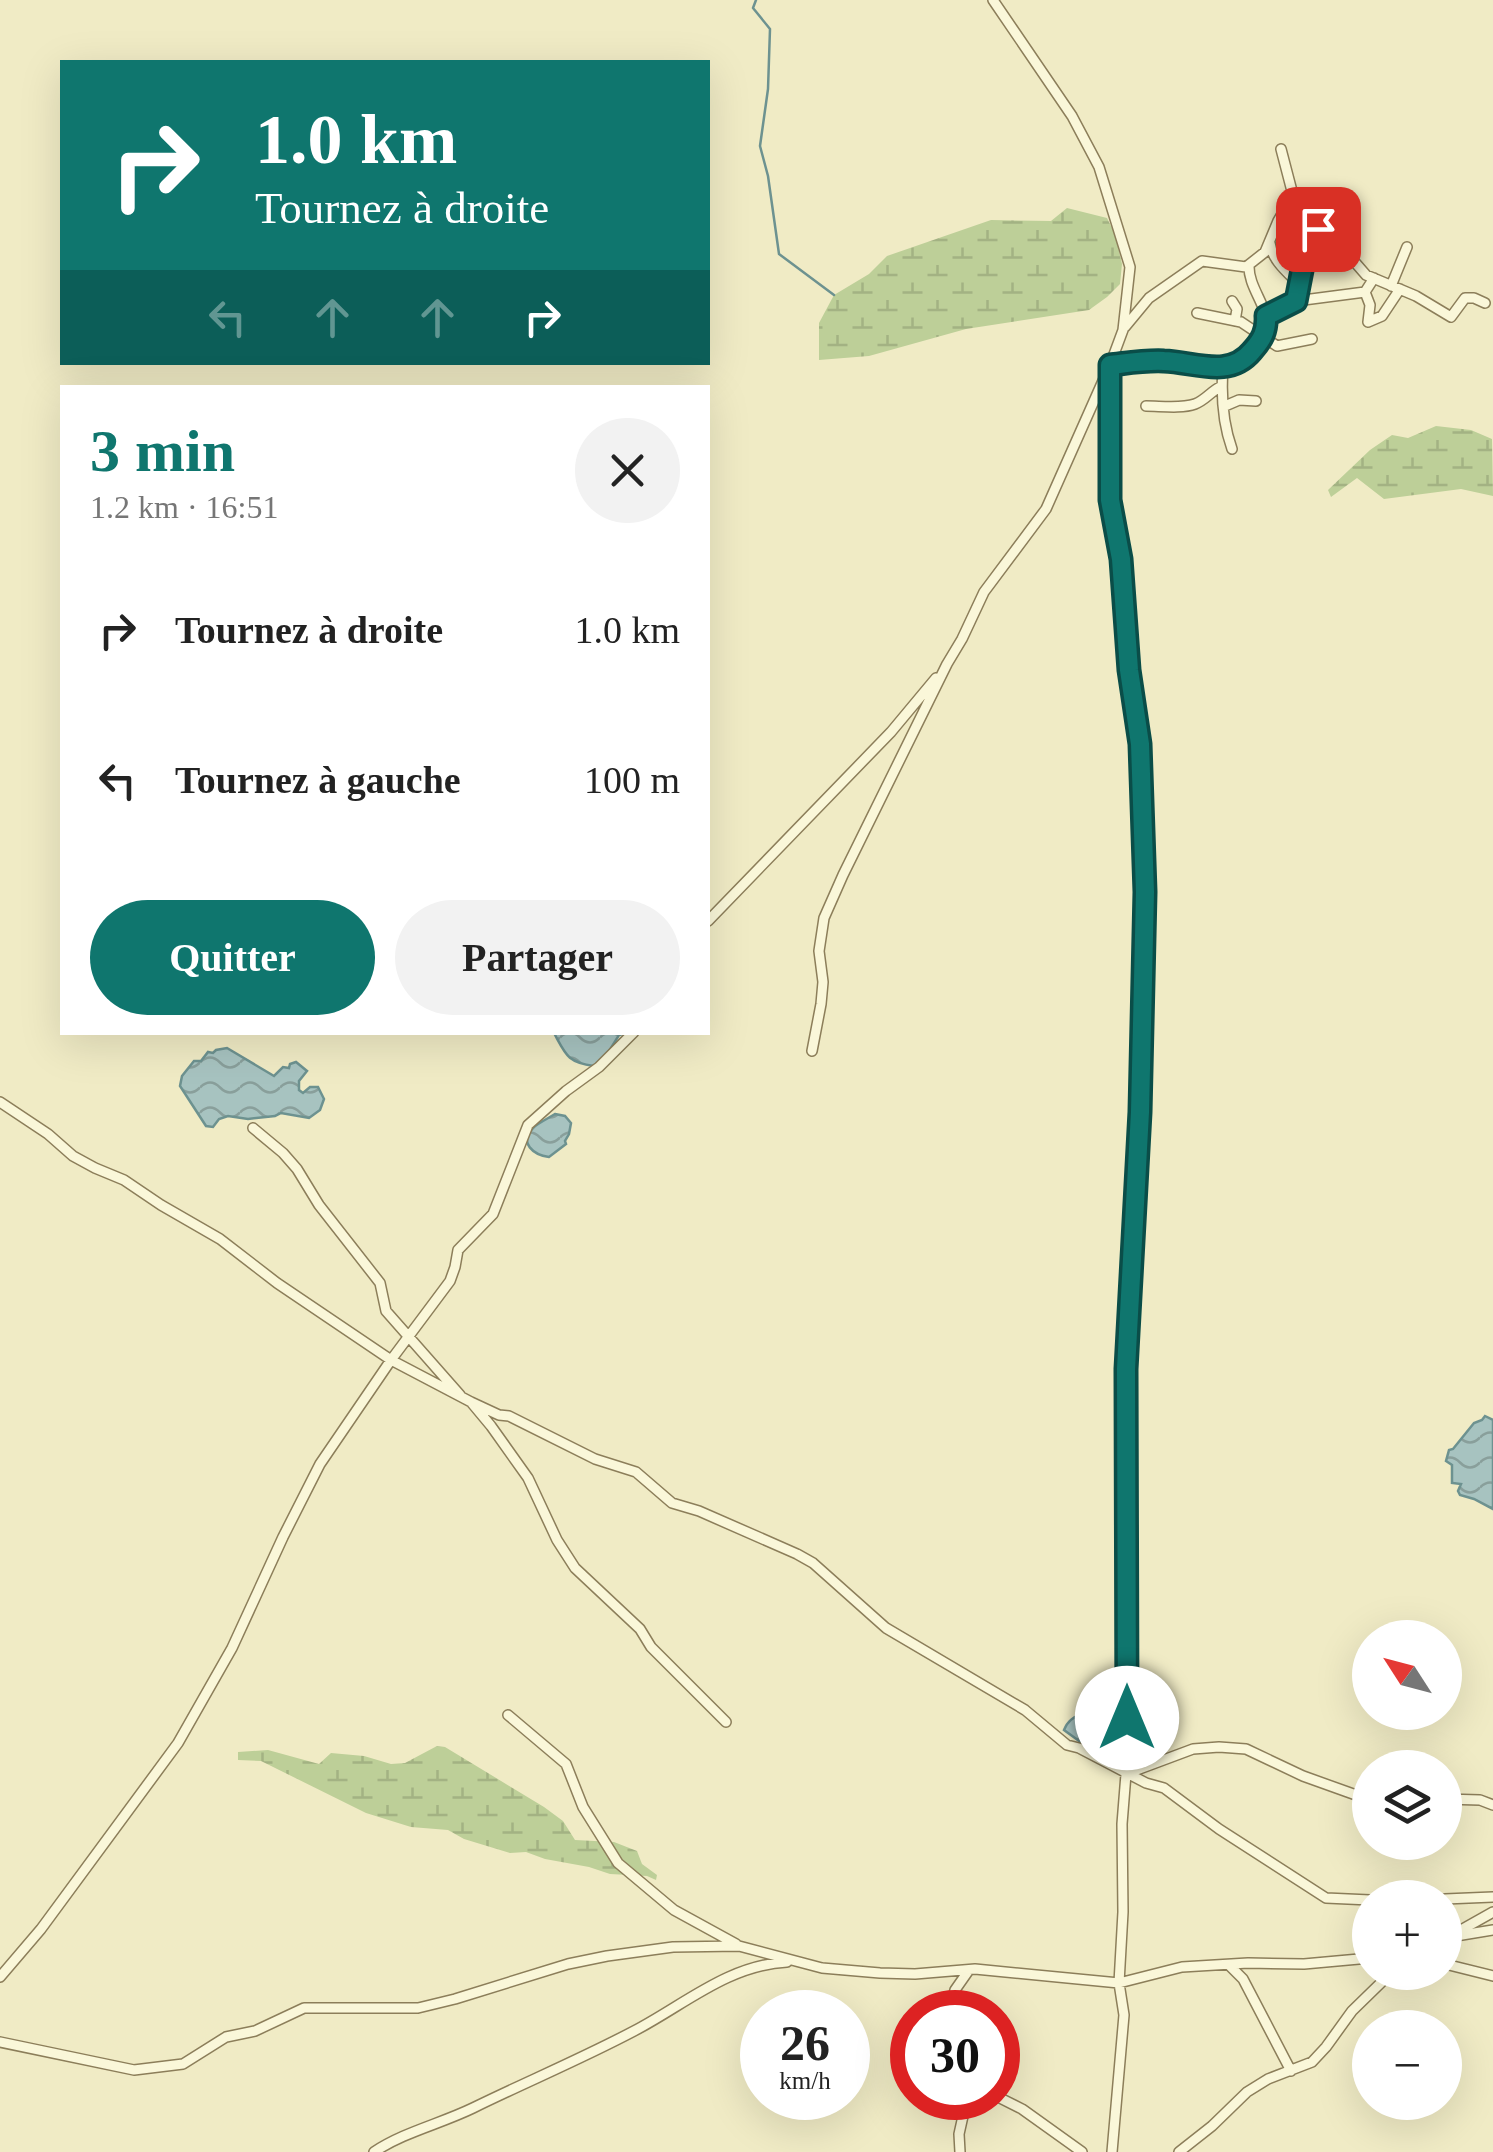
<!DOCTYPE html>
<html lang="fr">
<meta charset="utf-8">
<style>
body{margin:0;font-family:"Times New Roman",serif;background:#f2f2f2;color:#222;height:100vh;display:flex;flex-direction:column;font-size:38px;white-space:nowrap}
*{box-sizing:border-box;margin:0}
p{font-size:32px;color:#767676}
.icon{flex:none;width:55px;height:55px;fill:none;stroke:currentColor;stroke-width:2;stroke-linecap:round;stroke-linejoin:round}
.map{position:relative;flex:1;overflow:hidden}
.panel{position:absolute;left:60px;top:385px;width:650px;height:650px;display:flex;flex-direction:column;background:#fff;border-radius:0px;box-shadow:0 10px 40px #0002}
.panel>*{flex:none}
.banner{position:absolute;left:60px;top:60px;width:650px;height:305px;border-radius:0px;box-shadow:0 10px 40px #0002;background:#0f766e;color:#fff;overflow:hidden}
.needle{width:65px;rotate:306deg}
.tools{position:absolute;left:1352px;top:1620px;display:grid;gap:20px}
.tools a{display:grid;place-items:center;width:110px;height:110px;border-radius:50%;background:#fff;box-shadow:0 10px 40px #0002;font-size:50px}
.speed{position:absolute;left:740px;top:1990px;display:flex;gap:20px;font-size:50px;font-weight:700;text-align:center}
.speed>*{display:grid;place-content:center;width:130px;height:130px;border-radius:50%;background:#fff;box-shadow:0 10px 40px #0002;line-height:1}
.speed small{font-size:25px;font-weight:400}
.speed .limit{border:15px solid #d22;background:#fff;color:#111}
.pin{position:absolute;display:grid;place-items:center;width:85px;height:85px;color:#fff;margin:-42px;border-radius:20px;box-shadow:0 5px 15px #0006}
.me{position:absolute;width:110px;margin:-55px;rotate:0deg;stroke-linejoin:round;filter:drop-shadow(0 0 8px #0008)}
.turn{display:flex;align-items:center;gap:35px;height:210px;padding:0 30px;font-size:45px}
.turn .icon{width:130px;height:130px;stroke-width:2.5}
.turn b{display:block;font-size:70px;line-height:85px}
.lanes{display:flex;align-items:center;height:95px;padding:0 30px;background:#0003;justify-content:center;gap:50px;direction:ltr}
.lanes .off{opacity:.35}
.round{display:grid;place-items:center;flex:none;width:105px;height:105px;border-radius:52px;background:#f2f2f2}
.head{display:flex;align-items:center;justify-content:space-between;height:170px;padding:0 30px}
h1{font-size:60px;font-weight:800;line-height:75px;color:#0f766e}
.primary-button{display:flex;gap:20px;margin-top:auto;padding:20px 30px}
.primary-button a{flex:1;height:115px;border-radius:60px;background:#0f766e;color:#fff;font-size:40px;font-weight:800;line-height:115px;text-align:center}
.primary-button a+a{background:#f2f2f2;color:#222}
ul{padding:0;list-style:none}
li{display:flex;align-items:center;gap:30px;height:150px;padding:0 30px}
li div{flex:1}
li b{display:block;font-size:38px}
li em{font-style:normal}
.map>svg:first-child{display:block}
.wetland{fill:url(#wetland-marsh)}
.water{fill:url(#water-waves);stroke:#6d9290;stroke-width:2.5}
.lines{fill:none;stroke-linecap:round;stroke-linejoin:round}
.stream{stroke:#6d9290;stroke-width:2.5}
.minor-casing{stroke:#8c7e5a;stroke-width:12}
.minor{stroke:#faf7d9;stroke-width:9}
.route-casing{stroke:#0a4d48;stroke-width:25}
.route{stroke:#0f766e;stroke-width:18}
</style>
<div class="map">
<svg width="1493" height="2152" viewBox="0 0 1493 2152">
<defs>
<pattern id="wetland-marsh" width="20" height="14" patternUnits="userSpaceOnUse" patternTransform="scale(2.5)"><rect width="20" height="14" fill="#bdcf98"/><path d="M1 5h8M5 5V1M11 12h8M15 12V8" fill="none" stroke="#a3b283"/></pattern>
<pattern id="water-waves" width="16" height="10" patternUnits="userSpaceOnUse" patternTransform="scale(2.5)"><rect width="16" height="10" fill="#a7c3c0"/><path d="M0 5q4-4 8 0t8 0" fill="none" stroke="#899f9b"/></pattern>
</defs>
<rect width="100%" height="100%" fill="#f0ebc5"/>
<path class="wetland" d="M1067,208l40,10 8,16 7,30 -2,20 -13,13 -18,13 -123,19 -97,27 -50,4v-37l15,-28 35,-21 18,-18 104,-36 60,1z
M1436,426l35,4 21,9 1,57 -32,-7 -77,10 -27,-21 -26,19 -3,-7 42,-40 22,-15 16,3z
M437,1746l8,1 99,60 19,14 12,19 39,2 23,9 5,13 15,11 -1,5 -9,-4 -37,-2 -21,-7 -44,-8 -19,-7 -16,1 -46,-14 -16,-9 -37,-3 -45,-14 -105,-52 -23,-1v-8l30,-2 51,14 12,-11 33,3 27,8 14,-1z"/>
<path class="water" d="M554,1033h72l-7,2 -13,21 -12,10c-27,-4 -28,-11 -40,-33z
M227,1048l47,28 9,-9 6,1 1,-4 6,-2 11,9 -8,10v9l4,3 7,-6h8l6,12 -4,11 -11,8 -28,-5 -6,3 -27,3 -20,-3 -9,3 -6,8 -7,-1 -26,-40 2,-10 12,-15h7l7,-9 5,1 3,-3z
M555,1114l10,2 6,7 -2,11 -4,7 1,3 -17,13c-15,-2 -31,-14 -16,-29 5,-5 16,-10 22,-14z
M1485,1416l8,4v89l-19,-10 -14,-4 -2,-4 3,-7 -9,-1v-18l-6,-4 3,-11 4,-1 21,-26 8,-3z
M1111,1689h8l2,2 3,33 -1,28c-14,3 -19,2 -29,-7l-8,1 -22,-16c6,-15 16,-13 27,-22 8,-6 12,-13 20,-19z"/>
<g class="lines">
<path class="stream" d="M756,0l-3,8 17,21 -2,60 -8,57 8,30 11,78 55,41"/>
<defs>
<path id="minor" d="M993,0l79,116 27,51 31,100 -7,63 -13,35v136l11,58 8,111 11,75 5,147 -6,220 -13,257 2,321 -2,84 -4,50 1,88 -4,71 5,32 -12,137
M1293,195l19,29 28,21 26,30 50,21 35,21 14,-19h9l11,5
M1270,243c2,17 17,29 28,40
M1391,286l16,-39
M1365,292l5,13 -2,17
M1232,301l5,8 -2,12
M1296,301l7,-36 15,-36
M1197,313l44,9 36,24 35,-7
M1266,316l30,-15 69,-9 9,-14
M1368,322l14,-6 18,-27
M1125,327l24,-29 53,-37 44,6 19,-15 13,-31 15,-26 -12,-46
M1223,367c-2,27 0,57 9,82
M1146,406c15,0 35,3 49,-2 11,-4 17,-14 27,-18
M1225,406l14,-6 17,1
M708,921l183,-189 45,-54
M812,1051l9,-47 2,-22 -4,-31 5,-33 19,-43 104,-211 15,-25 22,-47 62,-83 64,-144c18,-2 36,-5 55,-4 30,1 64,18 88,-10 7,-8 13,-16 13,-27 2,-18 -18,-37 -17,-59
M0,1102l48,32 25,22 22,12 29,12 37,25 59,34 57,44 114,77 80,42 20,24 37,52 29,62 18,28 65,61 11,18 75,75
M253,1128l30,25 14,16 22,36 61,78 6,28 74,84
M471,1402l28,13 10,1 86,43 41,13 36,31 27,8 98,43 16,9 73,65 139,82 42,35 12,3 67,35 18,5 55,41 107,69 44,2
M508,1715l58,49 17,43 35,56 56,47 62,34
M1126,1774l67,-25 26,-2 27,2 57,27 67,24
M1445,1799l35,1 13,5
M1445,1899l48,-2
M1456,1936l37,-6
M1445,1939l48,-27
M1445,1964l48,12
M1229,1965l14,14 48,92
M0,1977l41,-48 137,-186 54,-95 51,-111 37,-73 71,-104 59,-79 5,-14 3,-17 35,-36 35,-89 38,-34 33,-24 35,-35
M950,2012l5,-22 14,-20
M0,2042l134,28 49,-6 43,-27 29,-6 49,-23h114l37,-9 113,-35 39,-8 66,-9 66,-1 83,22 58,5 35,1 60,-5 144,14 63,-16 66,-4 56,1 66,-6
M998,2097l24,12 60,43
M374,2152c30,-20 66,-28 99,-44 53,-26 108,-49 161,-77 50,-26 94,-66 153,-69
M960,2152l-1,-18 8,-36
M1179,2152l33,-26 35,-34 21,-13 44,-17 14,-15 26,-36 40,-39"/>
</defs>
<use href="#minor" class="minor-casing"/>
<use href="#minor" class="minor"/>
</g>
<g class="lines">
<defs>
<path id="route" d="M1127,1718l-1,-349 14,-257 5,-220 -5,-148 -11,-74 -8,-111 -11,-59v-135c18,-2 36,-5 54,-4 31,1 65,18 88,-10 10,-11 15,-20 14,-35l30,-15 7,-36 15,-36"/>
</defs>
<use href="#route" class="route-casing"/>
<use href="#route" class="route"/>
</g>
</svg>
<div class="tools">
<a><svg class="needle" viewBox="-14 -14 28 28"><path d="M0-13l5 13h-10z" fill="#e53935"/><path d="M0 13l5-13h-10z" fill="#767676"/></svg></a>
<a><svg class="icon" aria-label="layers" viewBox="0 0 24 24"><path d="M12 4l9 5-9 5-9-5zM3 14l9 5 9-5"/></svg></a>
<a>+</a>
<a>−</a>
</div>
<div class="speed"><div>26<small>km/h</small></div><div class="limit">30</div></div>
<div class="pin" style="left:1318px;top:229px;background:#d93025"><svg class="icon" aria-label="arrive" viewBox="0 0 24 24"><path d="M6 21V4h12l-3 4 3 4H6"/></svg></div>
<svg class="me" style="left:1127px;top:1718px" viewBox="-20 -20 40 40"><circle r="19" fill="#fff"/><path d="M0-13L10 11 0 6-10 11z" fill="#0f766e"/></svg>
<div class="banner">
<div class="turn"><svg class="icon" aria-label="right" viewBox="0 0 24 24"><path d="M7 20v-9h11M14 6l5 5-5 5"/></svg><div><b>1.0 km</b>Tournez à droite</div></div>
<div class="lanes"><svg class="icon off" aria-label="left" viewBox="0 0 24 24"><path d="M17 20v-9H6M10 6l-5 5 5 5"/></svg><svg class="icon off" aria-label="ahead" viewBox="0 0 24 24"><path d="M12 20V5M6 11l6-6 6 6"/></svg><svg class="icon off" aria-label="ahead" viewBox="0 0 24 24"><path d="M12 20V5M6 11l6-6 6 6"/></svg><svg class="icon" aria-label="right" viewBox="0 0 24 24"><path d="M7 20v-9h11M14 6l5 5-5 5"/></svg></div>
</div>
<section class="panel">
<div class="head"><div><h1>3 min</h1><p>1.2 km · 16:51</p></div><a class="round"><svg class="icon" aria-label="close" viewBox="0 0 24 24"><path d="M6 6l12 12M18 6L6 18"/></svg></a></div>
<ul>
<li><svg class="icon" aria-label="right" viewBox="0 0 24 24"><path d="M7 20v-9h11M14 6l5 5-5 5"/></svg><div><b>Tournez à droite</b></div><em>1.0 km</em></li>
<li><svg class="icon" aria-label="left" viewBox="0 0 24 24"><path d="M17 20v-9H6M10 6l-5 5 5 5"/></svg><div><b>Tournez à gauche</b></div><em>100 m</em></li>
</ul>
<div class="primary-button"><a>Quitter</a><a>Partager</a></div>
</section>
</div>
